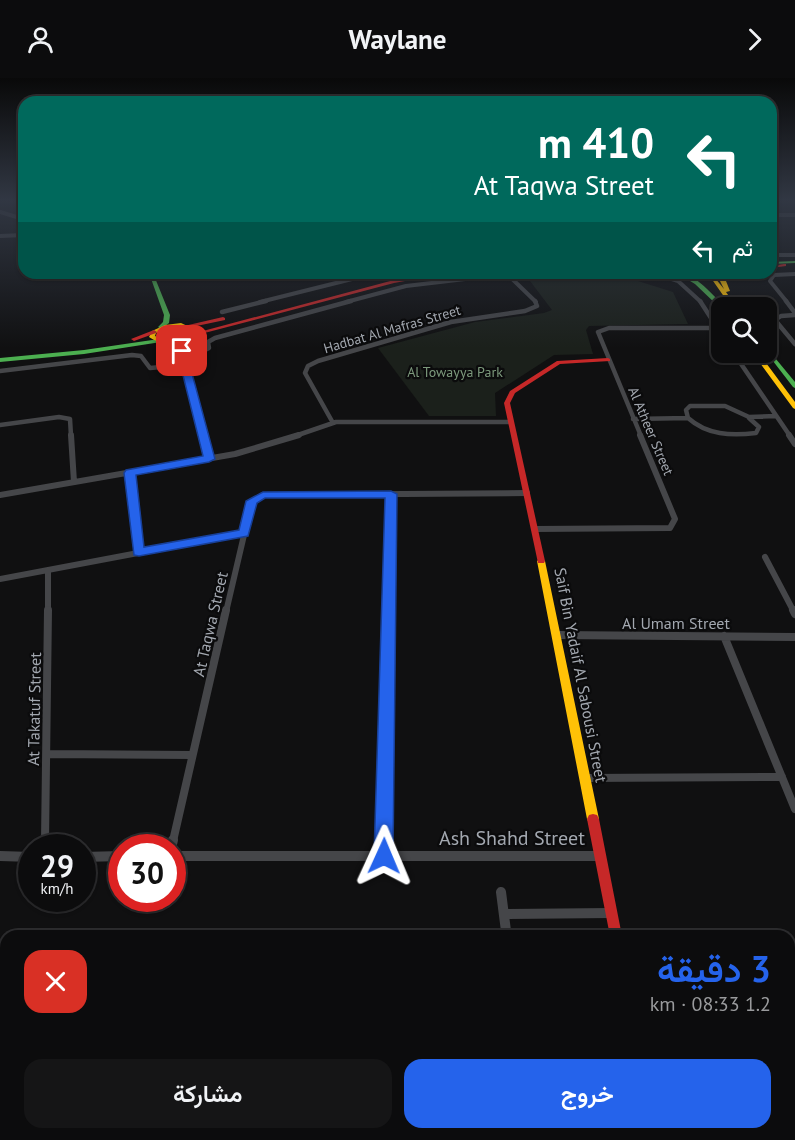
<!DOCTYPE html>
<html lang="ar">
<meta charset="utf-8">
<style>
body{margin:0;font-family:"PT Sans",Vazirmatn,sans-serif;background:#151516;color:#f1f3f6;direction:rtl;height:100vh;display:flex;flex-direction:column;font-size:22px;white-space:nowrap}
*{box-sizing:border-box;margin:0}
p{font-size:20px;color:#9a9b9d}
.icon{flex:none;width:33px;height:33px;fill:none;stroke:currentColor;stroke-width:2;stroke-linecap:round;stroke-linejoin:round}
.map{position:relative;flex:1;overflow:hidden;direction:ltr}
.side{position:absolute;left:0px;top:852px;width:795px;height:210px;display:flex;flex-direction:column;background:#0c0c0d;border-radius:18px 18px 0 0;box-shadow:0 2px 4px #0004,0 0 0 2px #2c2c2e;direction:rtl}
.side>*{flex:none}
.guide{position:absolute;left:18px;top:18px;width:759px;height:183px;border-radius:18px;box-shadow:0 2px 4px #0004,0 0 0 2px #2c2c2e;direction:rtl;background:#00695c;color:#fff;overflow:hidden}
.tools{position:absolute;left:711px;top:219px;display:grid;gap:12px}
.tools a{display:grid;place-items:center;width:66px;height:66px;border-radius:12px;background:#0c0c0d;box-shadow:0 2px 4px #0004,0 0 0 2px #2c2c2e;font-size:30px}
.speed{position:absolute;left:18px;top:756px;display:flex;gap:12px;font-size:30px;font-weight:700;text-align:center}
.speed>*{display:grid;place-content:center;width:78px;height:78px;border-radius:50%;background:#0c0c0d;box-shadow:0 2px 4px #0004,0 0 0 2px #2c2c2e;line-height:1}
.speed small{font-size:15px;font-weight:400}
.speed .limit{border:9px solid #d22;background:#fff;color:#111}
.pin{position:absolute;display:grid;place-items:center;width:51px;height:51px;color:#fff;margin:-26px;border-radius:12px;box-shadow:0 3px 9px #0006}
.me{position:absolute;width:66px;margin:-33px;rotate:1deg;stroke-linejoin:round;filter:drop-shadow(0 0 4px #0008)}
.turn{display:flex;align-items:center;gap:21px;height:126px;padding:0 24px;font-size:27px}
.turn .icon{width:78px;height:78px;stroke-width:2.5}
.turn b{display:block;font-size:42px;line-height:51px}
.then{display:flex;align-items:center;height:57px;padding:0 24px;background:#0003;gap:12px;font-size:22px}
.round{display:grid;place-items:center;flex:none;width:63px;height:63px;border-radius:18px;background:#151516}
.headline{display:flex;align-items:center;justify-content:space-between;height:102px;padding:0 24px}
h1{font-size:36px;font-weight:600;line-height:45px;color:#2563eb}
.primary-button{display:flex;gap:12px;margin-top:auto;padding:12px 24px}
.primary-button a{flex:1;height:69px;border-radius:18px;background:#2563eb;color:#fff;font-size:24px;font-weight:600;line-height:69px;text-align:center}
.primary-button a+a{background:#151516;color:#f1f3f6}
header{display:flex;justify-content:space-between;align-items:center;height:78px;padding:0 24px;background:#0c0c0d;font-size:27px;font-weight:600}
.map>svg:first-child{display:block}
.green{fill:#1b201b}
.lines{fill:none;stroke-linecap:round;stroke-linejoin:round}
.street-far4{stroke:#454649;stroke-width:4}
.street-far3{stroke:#454649;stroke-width:4.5}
.street-far2{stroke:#454649;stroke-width:6}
.street-far1{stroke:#454649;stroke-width:8}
.street{stroke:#454649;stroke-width:10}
.fast{fill:#4caf50;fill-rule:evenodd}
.slow{fill:#ffc107;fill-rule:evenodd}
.jam{fill:#c62828;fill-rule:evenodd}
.route{fill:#2563eb;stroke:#184099;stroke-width:1.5}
.labels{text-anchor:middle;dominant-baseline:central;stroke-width:4.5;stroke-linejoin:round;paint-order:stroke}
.far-street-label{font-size:14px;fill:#a3a8b0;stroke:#0b0b0c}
.far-park-label{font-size:14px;fill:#7c997c;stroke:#0b0b0c}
.street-label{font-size:16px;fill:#a3a8b0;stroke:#0b0b0c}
.near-street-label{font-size:20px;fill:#a3a8b0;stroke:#0b0b0c}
</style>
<header><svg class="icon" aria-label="forward" viewBox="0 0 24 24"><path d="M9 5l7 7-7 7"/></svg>Waylane<svg class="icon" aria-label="person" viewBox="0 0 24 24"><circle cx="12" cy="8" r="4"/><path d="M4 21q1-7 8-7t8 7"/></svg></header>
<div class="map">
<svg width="795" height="1062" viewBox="0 0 795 1062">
<rect width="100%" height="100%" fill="#101011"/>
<path class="green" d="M530,203h108l35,11 15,32 -99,2 -3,4 7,24 -39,1 -59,38 1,23h-67l-51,-68 97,-26 69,-9 8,-3z"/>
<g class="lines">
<path class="street-far4" d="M0,134l20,6
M771,137h24
M0,158l24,-1
M771,177h24
M653,195l25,8 23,21
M507,196l29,28
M260,224l116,-29
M346,224l60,-16 110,-13
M787,224l-17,-21 4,-6 21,-1"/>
<path class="street-far3" d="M700,223l22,34
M786,223l9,12
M222,234l44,-11
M795,237l-14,1 -6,4 20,24
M183,262l1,25 19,71
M165,264l17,12
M733,274l57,84
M182,276l19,-2 8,-4 -1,-6 7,-4 136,-37
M0,293l132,-16 9,1 9,12 34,-3
M688,340c19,17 43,18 68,15l3,-6 -10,-9
M633,341l55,-1 -2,-8 4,-4h35l24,11 27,-1
M333,345l-28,-50 3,-7 10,-5 133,-39 74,-11 12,-5 -2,-5
M0,347l59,-8 11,2 1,17
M295,358l41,-14h175
M641,358l-43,-104 11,-4h113"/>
<path class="street-far2" d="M71,357l3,47
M203,357l6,24
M789,357l6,9
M130,395l9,79
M0,417l235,-41 64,-19
M535,451l135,-1 5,-9 -35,-84
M765,479l29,55
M0,501l244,-46
M48,534v-42
M226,534l26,-111 11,-6 264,-2
M389,534l2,-118"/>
<path class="street-far1" d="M793,532l2,4
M557,557l238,2
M724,558l71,173
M47,676l145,1
M585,700l197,-1
M45,763l3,-231
M173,763l53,-231
M384,763l5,-231"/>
<path class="street" d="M45,770v-8
M171,770l2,-8
M0,778l32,1
M172,778h427
M384,778v-16
M82,779l40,-1
M501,814l5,39
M504,836l107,-1
M0,1030h6
M355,1056v6"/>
<path class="fast" d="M795,183v2l-24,1v-2z
M149,195h4l17,42 -1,8 -8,6 -3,-2 5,-5 1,-7z
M677,195c17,0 32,18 44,30v2h-4l-22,-21z
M159,261l2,1v2l-77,12 -84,8v-4l84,-8z
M766,269l29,35v6l-2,-1 -27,-35z"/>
<path class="slow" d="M711,195h4v5l9,11 -4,-8 7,-8h5l-6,8 4,10 -4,1 11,16h-5l-21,-30z
M181,245l15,7c-10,17 -32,17 -47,7l3,-6 13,-6zM180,249l10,4c-9,12 -22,11 -35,5l1,-3 12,-5z
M752,274h6l37,50v7l-2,-1z
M541,480l4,3 54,258 -2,4 -4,1 -4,-1 -2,-4 -50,-258z"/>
<path class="jam" d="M784,186h2v2l-15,2v-2z
M438,195h11l-55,10 -201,53 -5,-1 206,-55z
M223,239l2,1v2l-38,8 -3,-2z
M154,252l3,2 -1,1 -22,8 -3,-2z
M608,280l2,1v2l-50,3 -45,29 -5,10 35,158 -1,2h-6l-34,-160 6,-12 47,-30z
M593,736l4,1 2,4 23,117h-12l-23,-117 2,-4z"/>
</g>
<linearGradient id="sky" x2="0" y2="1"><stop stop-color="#090909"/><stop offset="0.45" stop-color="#313743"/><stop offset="1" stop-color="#313743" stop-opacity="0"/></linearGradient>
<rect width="795" height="270" fill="url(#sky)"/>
<path class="route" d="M182,270l4,3 29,108 -6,3 -73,13 8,72 95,-17 7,-29 17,-9 128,-1 6,3 -4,362 -3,6 -6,2 -7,-2 -3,-6 11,-358h-120l-8,5 -9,33 -109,20 -5,-1 -10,-82 2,-3 77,-14 -26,-105z"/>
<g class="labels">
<g class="far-street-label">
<text transform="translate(392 251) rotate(-16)">Hadbat Al Mafras Street</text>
<text transform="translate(651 353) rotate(67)">Al Atheer Street</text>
</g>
<g class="far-park-label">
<text x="455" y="294">Al Towayya Park</text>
</g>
<g class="street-label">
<text x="676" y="545">Al Umam Street</text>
<text transform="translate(210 546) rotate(-77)">At Taqwa Street</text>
<text transform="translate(581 597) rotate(79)">Saif Bin Yadaif Al Sabousi Street</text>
<text transform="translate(34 631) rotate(-89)">At Takatuf Street</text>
</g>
<g class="near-street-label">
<text x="512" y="760">Ash Shahd Street</text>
</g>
</g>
</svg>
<div class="tools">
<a><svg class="icon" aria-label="search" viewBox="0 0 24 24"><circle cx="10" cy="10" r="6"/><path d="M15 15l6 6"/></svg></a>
</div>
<div class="speed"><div>29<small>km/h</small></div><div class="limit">30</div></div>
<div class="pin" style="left:182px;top:273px;background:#d93025"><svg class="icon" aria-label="arrive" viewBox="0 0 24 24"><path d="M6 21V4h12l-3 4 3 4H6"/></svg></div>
<svg class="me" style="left:384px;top:778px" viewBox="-20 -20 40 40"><path d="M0-17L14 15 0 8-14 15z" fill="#2563eb" stroke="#fff" stroke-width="4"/></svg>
<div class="guide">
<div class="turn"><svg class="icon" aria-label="left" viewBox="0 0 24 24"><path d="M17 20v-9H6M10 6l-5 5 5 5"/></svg><div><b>410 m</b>At Taqwa Street</div></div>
<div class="then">ثم<svg class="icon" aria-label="left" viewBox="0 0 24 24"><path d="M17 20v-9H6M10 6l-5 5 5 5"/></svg></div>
</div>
<section class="side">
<div class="headline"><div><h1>3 دقيقة</h1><p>1.2 km · 08:33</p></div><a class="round" style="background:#d93025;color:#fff"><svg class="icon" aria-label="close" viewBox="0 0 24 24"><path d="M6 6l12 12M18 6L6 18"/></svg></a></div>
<div class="primary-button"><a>خروج</a><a>مشاركة</a></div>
</section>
</div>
